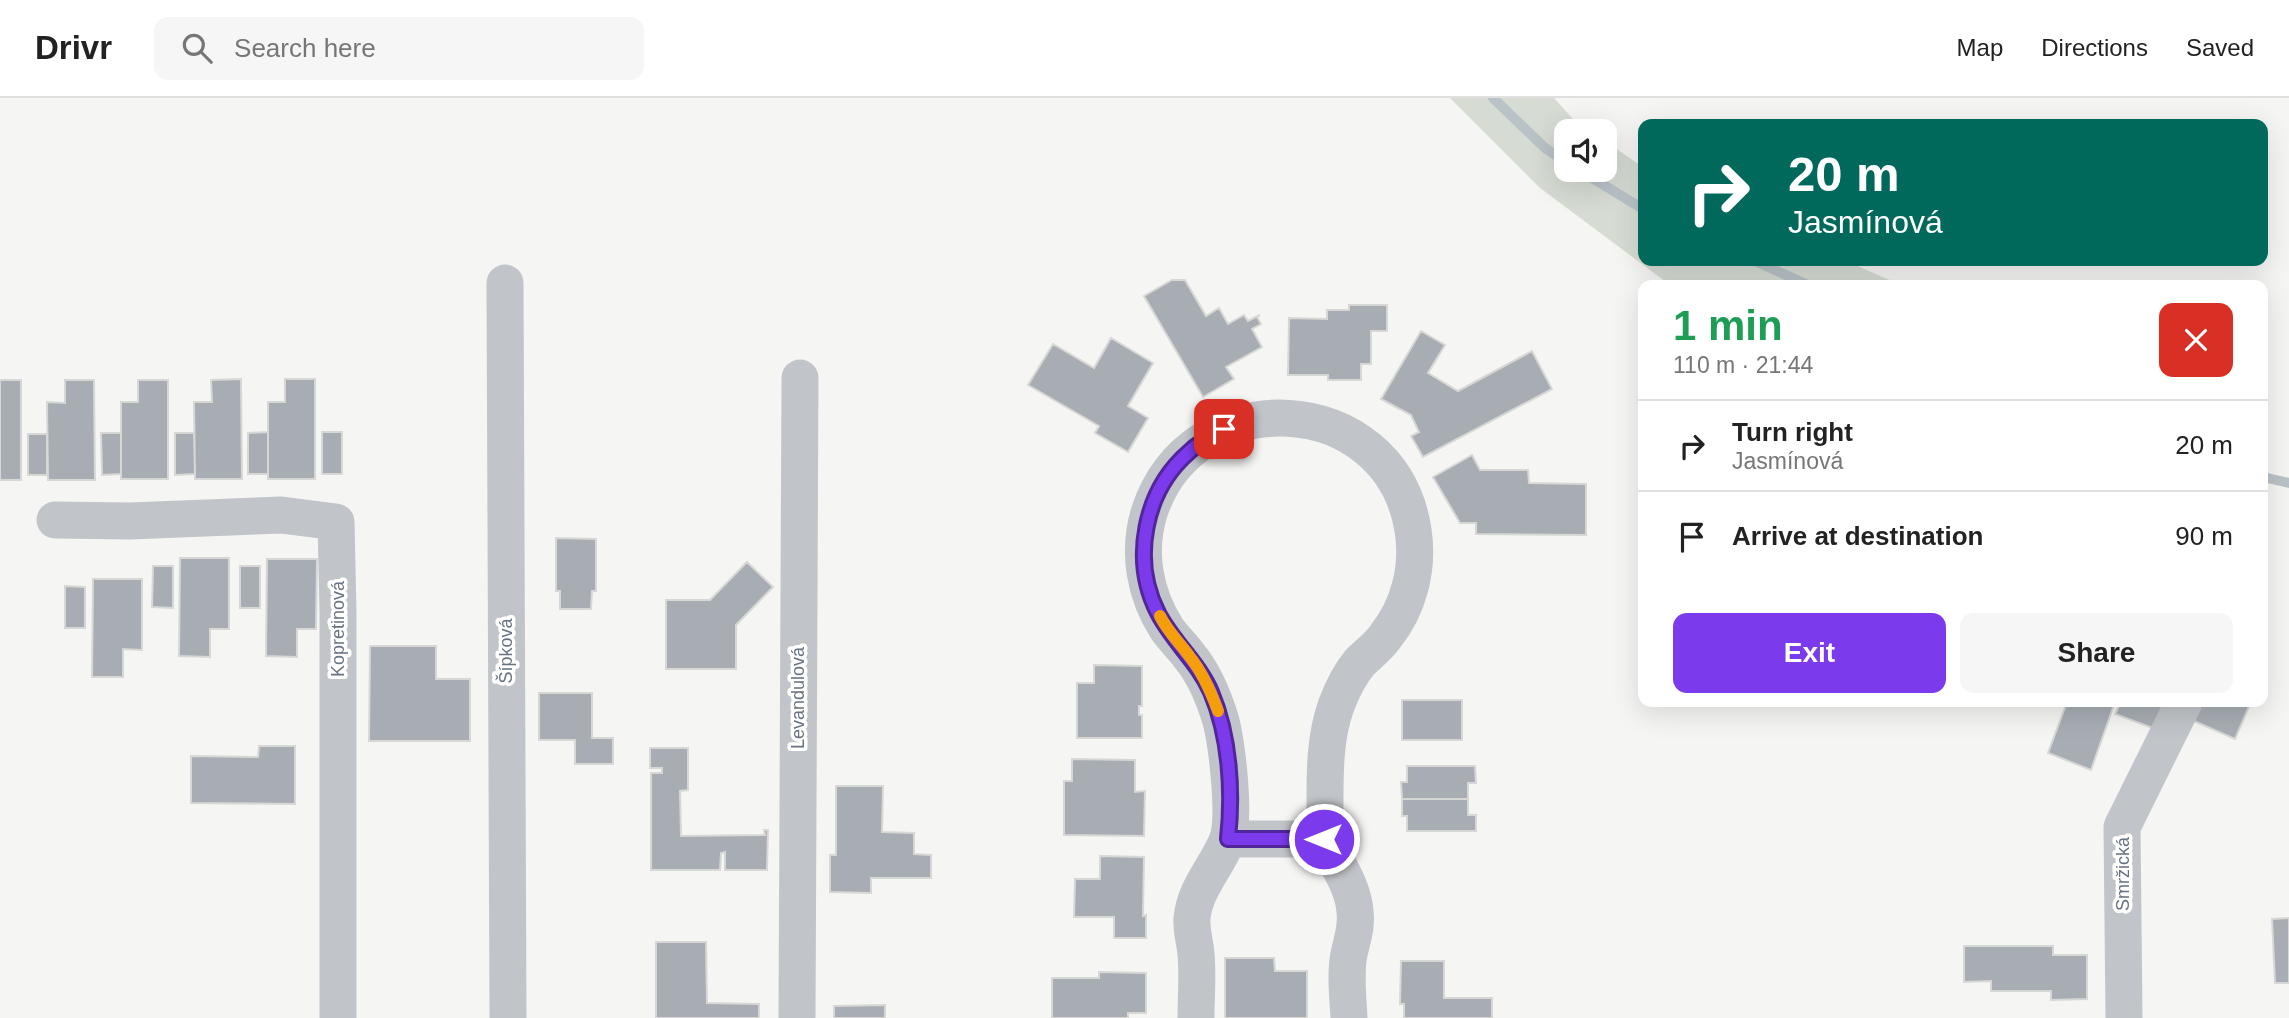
<!DOCTYPE html>
<meta charset="utf-8">
<style>
body{margin:0;font-family:Arial,sans-serif;background:#f6f6f6;color:#222;height:100vh;display:flex;flex-direction:column;font-size:26px;white-space:nowrap}
*{box-sizing:border-box;margin:0}
p{font-size:23px;color:#767676}
.icon{flex:none;width:38px;height:38px;fill:none;stroke:currentColor;stroke-width:2;stroke-linecap:round;stroke-linejoin:round}
.map{position:relative;flex:1;overflow:hidden}
.side{position:absolute;left:1638px;top:182px;width:630px;height:427px;display:flex;flex-direction:column;background:#fff;border-radius:14px;box-shadow:0 7px 28px #0002}
.side>*{flex:none}
.hud{position:absolute;left:1638px;top:21px;width:630px;height:147px;border-radius:14px;box-shadow:0 7px 28px #0002;background:#00695c;color:#fff;overflow:hidden}
.buttons{position:absolute;left:1554px;top:21px;display:grid;gap:14px}
.buttons a{display:grid;place-items:center;width:63px;height:63px;border-radius:14px;background:#fff;box-shadow:0 7px 28px #0002;font-size:35px}
.pin{position:absolute;display:grid;place-items:center;width:60px;height:60px;color:#fff;margin:-30px;border-radius:14px;box-shadow:0 4px 10px #0006}
.me{position:absolute;width:77px;margin:-38px;rotate:270deg;stroke-linejoin:round;filter:drop-shadow(0 0 5px #0008)}
.turn{display:flex;align-items:center;gap:24px;height:147px;padding:0 35px;font-size:32px}
.turn .icon{width:91px;height:91px;stroke-width:2.5}
.turn b{display:block;font-size:49px;line-height:60px}
.round{display:grid;place-items:center;flex:none;width:74px;height:74px;border-radius:14px;background:#f6f6f6}
.head{display:flex;align-items:center;justify-content:space-between;height:119px;padding:0 35px}
h1{font-size:42px;font-weight:600;line-height:52px;color:#1e9e55}
.cta{display:flex;gap:14px;margin-top:auto;padding:14px 35px}
.cta a{flex:1;height:80px;border-radius:14px;background:#7c3aed;color:#fff;font-size:28px;font-weight:600;line-height:80px;text-align:center}
.cta a+a{background:#f6f6f6;color:#222}
ul{padding:0;list-style:none}
li{display:flex;align-items:center;gap:21px;height:91px;padding:0 35px;border-top:2px solid #e0e0e0}
li div{flex:1}
li b{display:block;font-size:26px}
li em{font-style:normal}
header{display:flex;align-items:center;gap:42px;box-sizing:border-box;height:98px;padding:0 35px;background:#fff;border-bottom:2px solid #e0e0e0}
header strong{font-size:33px}
nav{display:flex;gap:38px;margin-inline-start:auto;font-size:24px}
.search{width:490px;height:63px;background:#f6f6f6;display:flex;align-items:center;gap:18px;box-sizing:border-box;padding:0 24px;border-radius:14px;color:#767676;font-size:26px}
.map>svg:first-child{display:block}
.green{fill:#d6dcd4}
.lines{fill:none;stroke-linecap:round;stroke-linejoin:round}
.stream{stroke:#b9c2c7;stroke-width:10}
.building{fill:#a8adb4;stroke:#d7d7d5;stroke-width:2}
.minor{stroke:#c1c4c8;stroke-width:37}
.route-casing{stroke:#51269a;stroke-width:18}
.route{stroke:#7c3aed;stroke-width:12}
.slow{stroke:#f59e0b;stroke-width:12}
.labels{text-anchor:middle;dominant-baseline:central;stroke-width:7;stroke-linejoin:round;paint-order:stroke}
.street-label{font-size:18px;fill:#677282;stroke:#fff}
</style>
<header>
<strong>Drivr</strong>
<div class="search"><svg class="icon" aria-label="search" viewBox="0 0 24 24"><circle cx="10" cy="10" r="6"/><path d="M15 15l6 6"/></svg>Search here</div>
<nav><a>Map</a><a>Directions</a><a>Saved</a></nav>
</header>
<div class="map">
<svg width="2289" height="920" viewBox="0 0 2289 920">
<rect width="100%" height="100%" fill="#f5f6f3"/>
<path class="green" d="M1450,0h104l18,20 19,13h-25v39h39v-29l38,26v94h203l55,24h-231l-130,-97z"/>
<g class="lines">
<path class="stream" d="M1493,0l52,50 21,14
M1579,72l64,39
M1755,163l53,24
M2263,379l26,6"/>
</g>
<path class="building" d="M1172,182h13l21,36 13,-8 9,16 16,-9 4,6 12,-6 -3,2 4,7 -9,5 10,18 -36,20 8,12 -31,18 -59,-101z
M1349,207h38v26h-16v33h-10v16h-33v-5h-40l1,-57 38,1v-9h22z
M1421,233l24,14 -17,28 30,18 74,-40 20,38 -129,68 -12,-21 8,-4 -8,-17 -30,-16z
M1111,240l42,25 -25,43 20,12 -20,34 -33,-19 4,-7 -71,-41 25,-41 41,24z
M241,281l1,100h-47l-1,-77h18l-1,-22z
M285,281h30v100h-47v-77h17z
M0,282h21v100h-21z
M65,282h29l1,100h-47l-1,-78 18,1z
M138,282h30v99h-47v-77h17z
M268,334v42h-20v-41z
M322,334h20v42h-20z
M101,335h20v41l-19,1z
M175,335h19l1,41 -20,1z
M28,336h19v41h-19z
M1472,357l8,15h48l1,13 57,1v51l-110,-1v-11h-16l-27,-46z
M556,440l40,1v52h-4l-1,18h-31v-18h-4z
M180,460h49v71h-19v28l-31,-1z
M267,461h50l-1,70h-19v28l-31,-1z
M747,464l26,25 -37,38v44h-70v-69h44z
M153,468h20v42l-21,-1z
M240,468h20v42h-20z
M93,481h49v71l-19,-1v28h-31z
M65,488l20,1v41h-20z
M370,548h66v33h34v62h-101z
M1094,567l48,1v40h-3v9h3v23h-65v-55h17z
M539,595h53v45h21v26h-38v-24h-36z
M1402,602h60v40h-60z
M2067,604h48l-24,68 -43,-17z
M2121,604h49l-12,28 -43,-16z
M2202,604h49l-16,37 -41,-18z
M259,648h36v58l-104,-1v-47l67,1z
M650,650h38v42l-8,1 1,45 84,-1 -1,-5h4l-1,40h-42v-18l-4,1 -1,17h-69v-97h11v-5h-12z
M1072,661l63,1v32l10,-1 -1,45 -80,-1v-54h8z
M1407,668h68l1,17h-8v16h-66l-1,-17h6z
M836,688h47l-1,46 32,1v21l17,1v23h-60v15l-41,-1v-37h6z
M1402,701h66v16h8v16h-69v-15h-5z
M1100,758l44,1 -1,59 3,-1v23h-32v-21h-40l1,-38h25z
M2289,820v65h-14l-3,-64z
M656,844h50l1,61 52,1v14h-103z
M1964,848h89v9h34v44l-36,1v-9h-60v-10l-27,1z
M1225,860h49l1,13h32v47h-82z
M1401,863h43v37h48v20h-88v-14h-4z
M1099,874l47,1v40h-18v5h-76v-40h47z
M885,907v13h-51v-12z"/>
<g class="lines">
<path class="minor" d="M505,185l3,735
M55,422l75,1 151,-6 55,7 2,91v405
M1228,741h96
M797,920l3,-640
M1196,920c0,-21 2,-43 0,-64 -1,-12 -5,-24 -4,-36 3,-30 24,-50 35,-77 9,-23 0,-95 -6,-120 -7,-23 -16,-46 -31,-64 -7,-10 -16,-18 -23,-28 -22,-34 -30,-76 -18,-116 43,-134 242,-124 264,17 6,38 -4,77 -28,107 -7,10 -17,17 -25,25 -11,13 -18,28 -24,44 -12,34 -11,70 -11,106 0,8 -2,20 0,28 2,6 7,13 10,19 9,16 19,34 20,53 2,15 -3,28 -6,42 -4,20 -1,43 0,64
M2124,920l-2,-191 62,-125"/>
</g>
<g class="lines">
<defs>
<path id="route" d="M1224,331c-12,6 -25,13 -35,23 -45,39 -58,108 -31,161 15,29 40,49 53,79 19,45 22,100 17,147h96"/>
</defs>
<use href="#route" class="route-casing"/>
<use href="#route" class="route"/>
<path class="slow" d="M1160,518c8,16 20,27 30,41 13,16 21,35 28,54"/>
</g>
<g class="labels">
<g class="street-label">
<text transform="translate(338 531) rotate(-90)">Kopretinová</text>
<text transform="translate(506 553) rotate(-90)">Šípková</text>
<text transform="translate(798 600) rotate(-90)">Levandulová</text>
<text transform="translate(2123 776) rotate(-90)">Smržická</text>
</g>
</g>
</svg>
<div class="buttons">
<a><svg class="icon" aria-label="sound" viewBox="0 0 24 24"><path d="M4 9h4l5-4v14l-5-4H4zM17 9q2 3 0 6"/></svg></a>
</div>
<div class="pin" style="left:1224px;top:331px;background:#d93025"><svg class="icon" aria-label="arrive" viewBox="0 0 24 24"><path d="M6 21V4h12l-3 4 3 4H6"/></svg></div>
<svg class="me" style="left:1324px;top:741px" viewBox="-20 -20 40 40"><circle r="17" fill="#7c3aed" stroke="#fff" stroke-width="3"/><path d="M0-11L8 9 0 5-8 9z" fill="#fff"/></svg>
<div class="hud">
<div class="turn"><svg class="icon" aria-label="right" viewBox="0 0 24 24"><path d="M7 20v-9h11M14 6l5 5-5 5"/></svg><div><b>20 m</b>Jasmínová</div></div>
</div>
<section class="side">
<div class="head"><div><h1>1 min</h1><p>110 m · 21:44</p></div><a class="round" style="background:#d93025;color:#fff"><svg class="icon" aria-label="close" viewBox="0 0 24 24"><path d="M6 6l12 12M18 6L6 18"/></svg></a></div>
<ul>
<li><svg class="icon" aria-label="right" viewBox="0 0 24 24"><path d="M7 20v-9h11M14 6l5 5-5 5"/></svg><div><b>Turn right</b><p>Jasmínová</p></div><em>20 m</em></li>
<li><svg class="icon" aria-label="arrive" viewBox="0 0 24 24"><path d="M6 21V4h12l-3 4 3 4H6"/></svg><div><b>Arrive at destination</b></div><em>90 m</em></li>
</ul>
<div class="cta"><a>Exit</a><a>Share</a></div>
</section>
</div>
